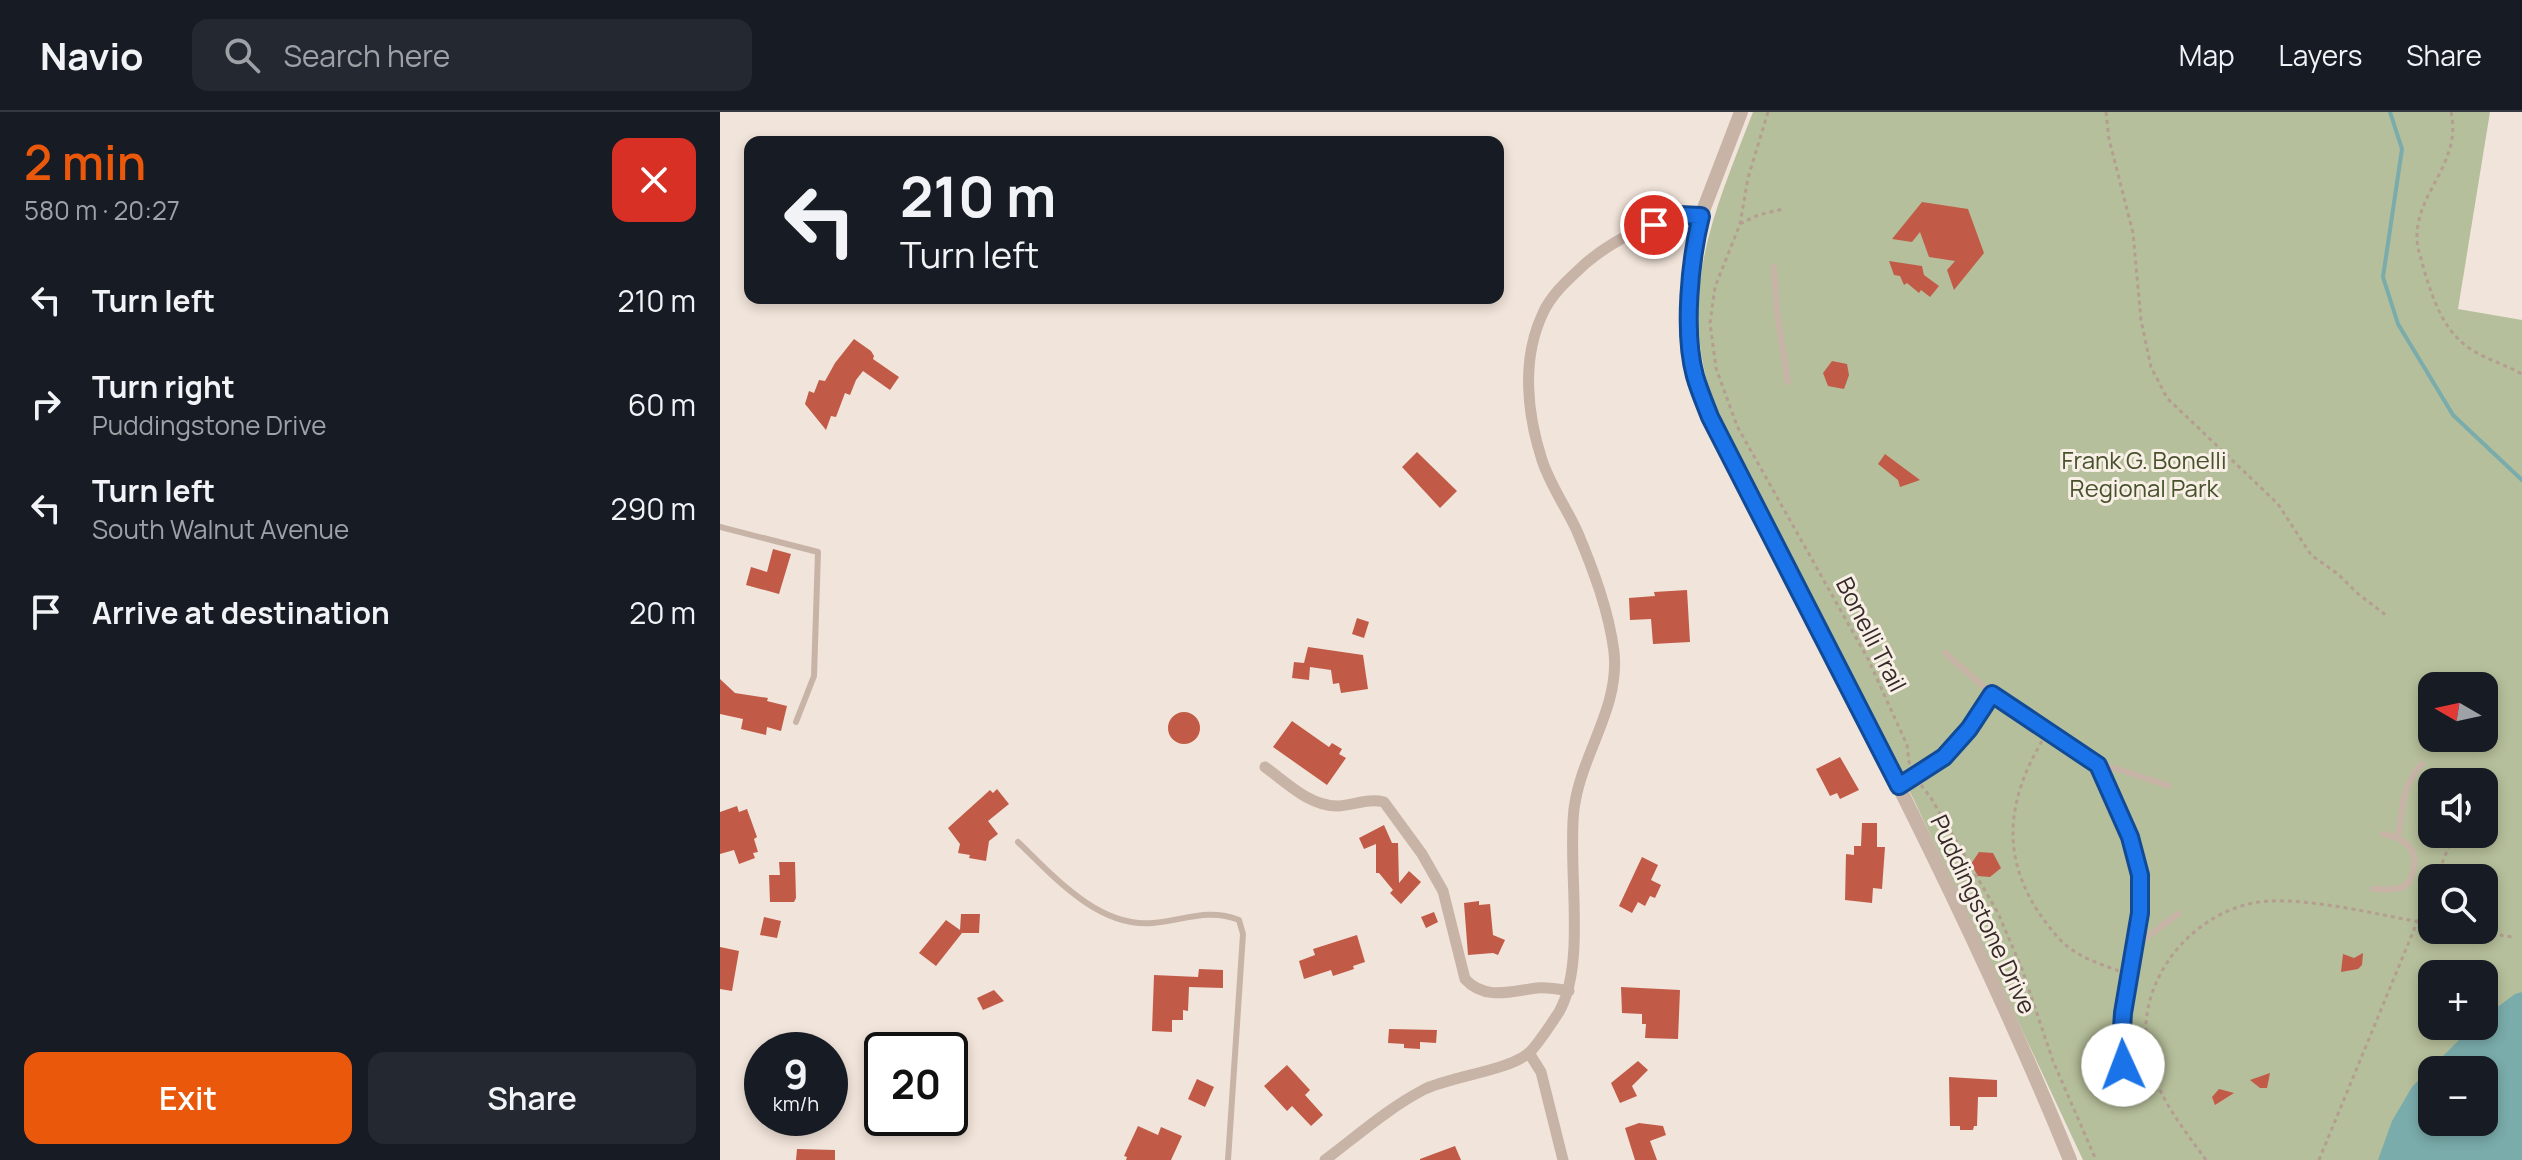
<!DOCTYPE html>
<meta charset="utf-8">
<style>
body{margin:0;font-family:Manrope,sans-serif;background:#242831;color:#f1f3f6;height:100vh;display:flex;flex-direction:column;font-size:30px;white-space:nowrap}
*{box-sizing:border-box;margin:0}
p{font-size:26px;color:#9ea1a6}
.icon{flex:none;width:44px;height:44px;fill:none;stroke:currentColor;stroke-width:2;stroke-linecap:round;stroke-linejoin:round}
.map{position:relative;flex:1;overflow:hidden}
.sheet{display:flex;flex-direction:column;background:#171b24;width:720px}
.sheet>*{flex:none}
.hud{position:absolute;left:24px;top:24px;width:760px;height:168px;border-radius:16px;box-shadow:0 4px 12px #0003;background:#171b24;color:#f1f3f6;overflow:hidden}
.needle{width:52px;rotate:279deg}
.fabs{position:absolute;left:1698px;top:560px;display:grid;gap:16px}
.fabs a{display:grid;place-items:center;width:80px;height:80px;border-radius:16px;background:#171b24;box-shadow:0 4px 12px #0003;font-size:40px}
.speed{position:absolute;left:24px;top:920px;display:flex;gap:16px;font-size:40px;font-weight:700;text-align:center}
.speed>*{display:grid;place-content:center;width:104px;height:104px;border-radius:50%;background:#171b24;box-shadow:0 4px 12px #0003;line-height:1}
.speed small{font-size:20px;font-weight:400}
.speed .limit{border:4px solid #111;border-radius:12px;background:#fff;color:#111}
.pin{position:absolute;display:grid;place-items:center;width:68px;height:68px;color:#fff;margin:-34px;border:4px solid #fff;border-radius:50%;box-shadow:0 2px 8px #0007}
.me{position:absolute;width:88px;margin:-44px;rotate:358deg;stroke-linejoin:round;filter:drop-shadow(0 0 6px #0008)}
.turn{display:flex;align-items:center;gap:28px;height:168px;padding:0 24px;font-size:36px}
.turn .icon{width:104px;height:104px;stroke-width:2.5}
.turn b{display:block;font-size:56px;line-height:68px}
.round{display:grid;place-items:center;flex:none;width:84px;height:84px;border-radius:16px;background:#242831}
.headline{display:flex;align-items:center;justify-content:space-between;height:136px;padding:0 24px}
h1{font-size:48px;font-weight:600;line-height:60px;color:#ea580c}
.primary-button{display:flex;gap:16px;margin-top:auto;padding:16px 24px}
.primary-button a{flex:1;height:92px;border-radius:16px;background:#ea580c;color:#fff;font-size:32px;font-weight:600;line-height:92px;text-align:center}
.primary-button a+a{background:#242831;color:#f1f3f6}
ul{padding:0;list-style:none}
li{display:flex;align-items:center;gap:24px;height:104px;padding:0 24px}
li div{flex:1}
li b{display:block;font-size:30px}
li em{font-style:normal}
header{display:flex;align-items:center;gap:48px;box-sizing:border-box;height:112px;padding:0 40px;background:#171b24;border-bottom:2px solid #363941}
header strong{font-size:38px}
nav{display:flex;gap:44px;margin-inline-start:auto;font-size:28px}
.search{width:560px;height:72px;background:#242831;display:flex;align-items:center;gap:20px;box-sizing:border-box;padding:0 28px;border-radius:16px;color:#9ea1a6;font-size:30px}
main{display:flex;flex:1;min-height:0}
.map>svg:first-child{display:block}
.green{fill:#b6bf9b;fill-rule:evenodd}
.water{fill:#7aacab;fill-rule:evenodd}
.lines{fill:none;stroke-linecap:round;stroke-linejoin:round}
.stream{stroke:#7aacab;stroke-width:4}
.building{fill:#c15b47}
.path{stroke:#b49d91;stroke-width:3;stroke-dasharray:4 4;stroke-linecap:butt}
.service{stroke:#c8b3a7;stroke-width:6}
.minor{stroke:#c8b3a7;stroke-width:11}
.tertiary{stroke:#c8b3a7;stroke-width:14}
.route-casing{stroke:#114b97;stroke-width:20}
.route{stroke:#1a73e8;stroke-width:14}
.labels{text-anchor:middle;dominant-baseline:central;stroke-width:6;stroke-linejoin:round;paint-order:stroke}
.park-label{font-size:24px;fill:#47522c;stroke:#f8efe6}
.street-label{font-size:24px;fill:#352a27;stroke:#f8efe6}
</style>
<header>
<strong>Navio</strong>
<div class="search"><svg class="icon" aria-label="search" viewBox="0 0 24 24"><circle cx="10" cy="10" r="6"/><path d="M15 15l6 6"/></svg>Search here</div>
<nav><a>Map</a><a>Layers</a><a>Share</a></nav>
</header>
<main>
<section class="sheet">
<div class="headline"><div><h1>2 min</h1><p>580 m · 20:27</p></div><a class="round" style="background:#d93025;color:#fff"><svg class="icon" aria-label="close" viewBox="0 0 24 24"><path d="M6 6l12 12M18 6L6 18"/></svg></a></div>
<ul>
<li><svg class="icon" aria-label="left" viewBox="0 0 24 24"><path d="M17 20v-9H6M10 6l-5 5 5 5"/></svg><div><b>Turn left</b></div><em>210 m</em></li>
<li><svg class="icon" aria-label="right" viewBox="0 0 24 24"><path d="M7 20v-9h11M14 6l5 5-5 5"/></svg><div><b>Turn right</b><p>Puddingstone Drive</p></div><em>60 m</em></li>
<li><svg class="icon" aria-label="left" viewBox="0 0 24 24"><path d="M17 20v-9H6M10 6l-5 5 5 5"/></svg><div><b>Turn left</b><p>South Walnut Avenue</p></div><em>290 m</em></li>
<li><svg class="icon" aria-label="arrive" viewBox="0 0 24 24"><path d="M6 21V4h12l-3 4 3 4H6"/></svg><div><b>Arrive at destination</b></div><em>20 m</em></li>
</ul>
<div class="primary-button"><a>Exit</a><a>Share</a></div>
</section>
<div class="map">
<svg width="1802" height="1048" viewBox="0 0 1802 1048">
<rect width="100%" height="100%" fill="#f1e4da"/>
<path class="green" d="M1033,0h737l-32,197 64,11v840h-439l-169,-360 -196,-384c-44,-116 -7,-196 35,-304zM1712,574h52v52h-52zM1712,670h52v52h-52zM1712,766h52v52h-52zM1712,862h52v52h-52zM1712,958h52v52h-52z"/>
<path class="water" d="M1802,880v168h-144l14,-39 20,-34 61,-61h11v-9l31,-23zM1764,958v52h-52v-52z"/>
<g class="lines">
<path class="stream" d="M1670,0l12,37 -19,128 15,47 55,91 69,65"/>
</g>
<path class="building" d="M1202,90l46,7 16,44 -30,37 -7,-20 8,-9 -26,-4 -9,-25 -8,10 -20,-3z
M1169,149l33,5 2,9 15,11 -9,11 -9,-7 -2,3 -12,-10 -3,2 -4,-9 -6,-1z
M134,227l17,12 3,5 -1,3 26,18 -9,13 -27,-19 -7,9 -6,15 -5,-2 -9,24 -5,-1 -5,14 -21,-26 4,-13 5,2 5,-13 6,1 10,-18z
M1112,249l15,3 2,11 -5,14 -16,-3 -5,-13z
M697,340l40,39 -17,17 -38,-41z
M1165,342l35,26 -20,7 -2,-7 -20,-16z
M53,437l18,5 -12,40 -33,-9 5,-18 16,5z
M967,478l3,52 -37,2 -2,-25 -21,1 -1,-22 26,-2 -1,-4z
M637,506l12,4 -5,16 -12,-4z
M588,535l55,8 5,34 -27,4 -2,-10 -6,1 -2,-14 -21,-3 -1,13 -17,-2 2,-16 10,1z
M0,567l15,14 33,5 -1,3 20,5 -6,25 -14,-4 -1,8 -25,-6 2,-10 -23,-5z
M448 616a16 16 0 1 1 32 0a16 16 0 1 1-32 0Z
M572,609l37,26 3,-4 10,6 -3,5 7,4 -19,27 -54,-38z
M1120,645l19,33 -19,9 -3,-6 -7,3 -14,-27z
M277,677l12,15 -21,17 10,13 -9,7 -3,20 -17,-3 1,-3 -12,-2 2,-9 -12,-16 42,-38 3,3z
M17,694l2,6 8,-3 10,28 -3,2 4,13 -5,1 2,5 -16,6 -5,-14 -14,4v-42z
M1142,711h15v24h8l-3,42 -9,-1 -1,15 -27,-3 1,-46 8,1v-9h7z
M664,713l8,18h6l1,40 10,-12 12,11 -20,22 -11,-11 3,-3 -14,-17h-3v-29l-12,5 -5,-11z
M1259,740l14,1 8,15 -11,9 -12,-1 -7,-12z
M922,745l16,8 -7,15 10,5 -6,13 -5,-2 -5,10 -7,-4 -6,11 -13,-7z
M59,750h16l1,36 -2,4h-24l-1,-27h11z
M759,789v4l11,-1 3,31 12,5 -7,15 -5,-2 -25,2 -4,-52z
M714,800l4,10 -12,6 -5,-11z
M241,802h19l-1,19h-17l-26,33 -17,-13 27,-33 14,10z
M44,805l17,4 -4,17 -17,-3z
M637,823l8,27 -12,4 1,3 -21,7 -2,-6 -27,9 -5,-18 16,-6 -2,-6z
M0,835l19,4 -7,40 -12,-2z
M1643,841l-1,12 -4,4 -17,3 2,-18 11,4z
M479,857l24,1v18l-34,-1 -1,24 -5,-1v10h-11v12l-20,-1 2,-56 44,2z
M901,875l59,3 -2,49 -33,-1 1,-14h-4v-10l-20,-1z
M274,878l10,11 -21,9 -6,-12z
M669,917l48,1 -1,13 -16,-1v7l-16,-1v-4l-16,-1z
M918,949l10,9 -16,16 5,10 -17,7 -9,-20z
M567,953l23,25 -5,5 18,20 -12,11 -19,-20 -5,5 -23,-25z
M1550,961l-3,15h-7l-10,-8z
M1229,965l48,3v17h-19l-1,29h-3l-1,4h-13v-4h-10z
M477,967l17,8 -9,20 -17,-8z
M1499,977l15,4 -19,12 -3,-8z
M919,1011l24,3 3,9 -16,6 7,19h-22l-10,-32z
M418,1014l20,9 3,-8 21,9 -11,24h-45l1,-3 -3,-1z
M735,1034l6,14h-41v-1z
M77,1037l38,1v10h-39z"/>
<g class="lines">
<path class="path" d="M1048,0l-20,66 -8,46 -25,63 -5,36 6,45 21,58 131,233 39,86 3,24
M1386,0l3,27 24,94 8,87 10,47 16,31 111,106 33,51 27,19 19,19 30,23
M1731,0c12,55 -42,84 -33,136 10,35 20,81 54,102 16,10 34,15 50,24
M1020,112l18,-9 25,-6
M1322,629c-34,58 -42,113 -3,172 8,11 17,24 28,33 16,13 36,19 55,26
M1737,657l9,13
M1201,673l10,13 67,115 24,56 31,92 43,99
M1716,766l18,-44
M1748,818l44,7
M1486,1048c-25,-35 -53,-68 -59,-112 -11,-72 51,-143 122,-147 50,-2 113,15 163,23
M1599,1048l113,-274"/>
<path class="service" d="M1054,155l3,46 11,69
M0,415l98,25 -4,124 -18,46
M1225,541l47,41 106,71 20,4 51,17
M1378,653c17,34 37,70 42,109 7,56 -18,111 -19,166 0,19 6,36 11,54
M1179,674l45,-29 25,-28 23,-35
M1678,725c4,-26 4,-54 24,-73
M298,730c36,35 81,86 135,81 32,-3 55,-15 86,-3l4,14 -15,226
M1653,777c10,0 24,2 33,-4 5,-4 7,-12 8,-18 4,-21 -14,-30 -31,-33
M1416,833l42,-31"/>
<path class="minor" d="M545,655c21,15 45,40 74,39 15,-1 30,-8 45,-4l38,52 21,37 22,88c20,22 47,12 72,9 10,-1 21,1 32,3
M809,941l12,19 22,88
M605,1048c32,-24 62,-51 98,-70 27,-14 88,-19 108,-39 10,-11 20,-27 28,-39 28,-49 8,-146 15,-203 7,-55 46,-101 40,-157 -5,-41 -21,-83 -37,-121 -11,-24 -27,-46 -35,-71 -15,-46 -21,-101 1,-147 9,-20 27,-35 43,-50 30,-25 76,-49 115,-47"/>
<path class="tertiary" d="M1021,0l-40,104 -8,30 -3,78 4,49 16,44c125,245 256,488 360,743"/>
</g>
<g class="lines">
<defs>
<path id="route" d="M934,113l25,-10 22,1c-11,44 -18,116 -6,160 4,14 10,28 15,41l189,369 45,-29 25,-28 23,-35 106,71 32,72 10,38v38l-17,100 -2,30 2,22"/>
</defs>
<use href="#route" class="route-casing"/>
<use href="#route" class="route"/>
</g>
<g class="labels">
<g class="park-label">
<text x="1424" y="347">Frank G. Bonelli<tspan x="1424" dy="28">Regional Park</tspan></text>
</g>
<g class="street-label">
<text transform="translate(1152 522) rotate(63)">Bonelli Trail</text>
<text transform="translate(1264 802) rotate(65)">Puddingstone Drive</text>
</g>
</g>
</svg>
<div class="fabs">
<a><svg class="needle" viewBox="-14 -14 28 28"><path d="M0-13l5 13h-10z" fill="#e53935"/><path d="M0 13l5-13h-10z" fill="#9ea1a6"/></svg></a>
<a><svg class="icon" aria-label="sound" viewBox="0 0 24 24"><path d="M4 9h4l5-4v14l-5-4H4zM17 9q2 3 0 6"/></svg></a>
<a><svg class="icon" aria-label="search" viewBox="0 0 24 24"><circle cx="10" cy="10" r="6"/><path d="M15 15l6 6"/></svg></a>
<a>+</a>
<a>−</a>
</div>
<div class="speed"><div>9<small>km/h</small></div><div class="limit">20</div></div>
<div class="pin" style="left:934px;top:113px;background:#d93025"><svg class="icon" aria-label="arrive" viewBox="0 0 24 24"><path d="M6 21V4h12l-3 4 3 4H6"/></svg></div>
<svg class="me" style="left:1403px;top:953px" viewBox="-20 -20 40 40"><circle r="19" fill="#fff"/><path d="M0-13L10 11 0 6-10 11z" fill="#1a73e8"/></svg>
<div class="hud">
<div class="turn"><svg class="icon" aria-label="left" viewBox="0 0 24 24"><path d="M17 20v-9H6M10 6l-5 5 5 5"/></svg><div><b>210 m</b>Turn left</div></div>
</div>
</div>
</main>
